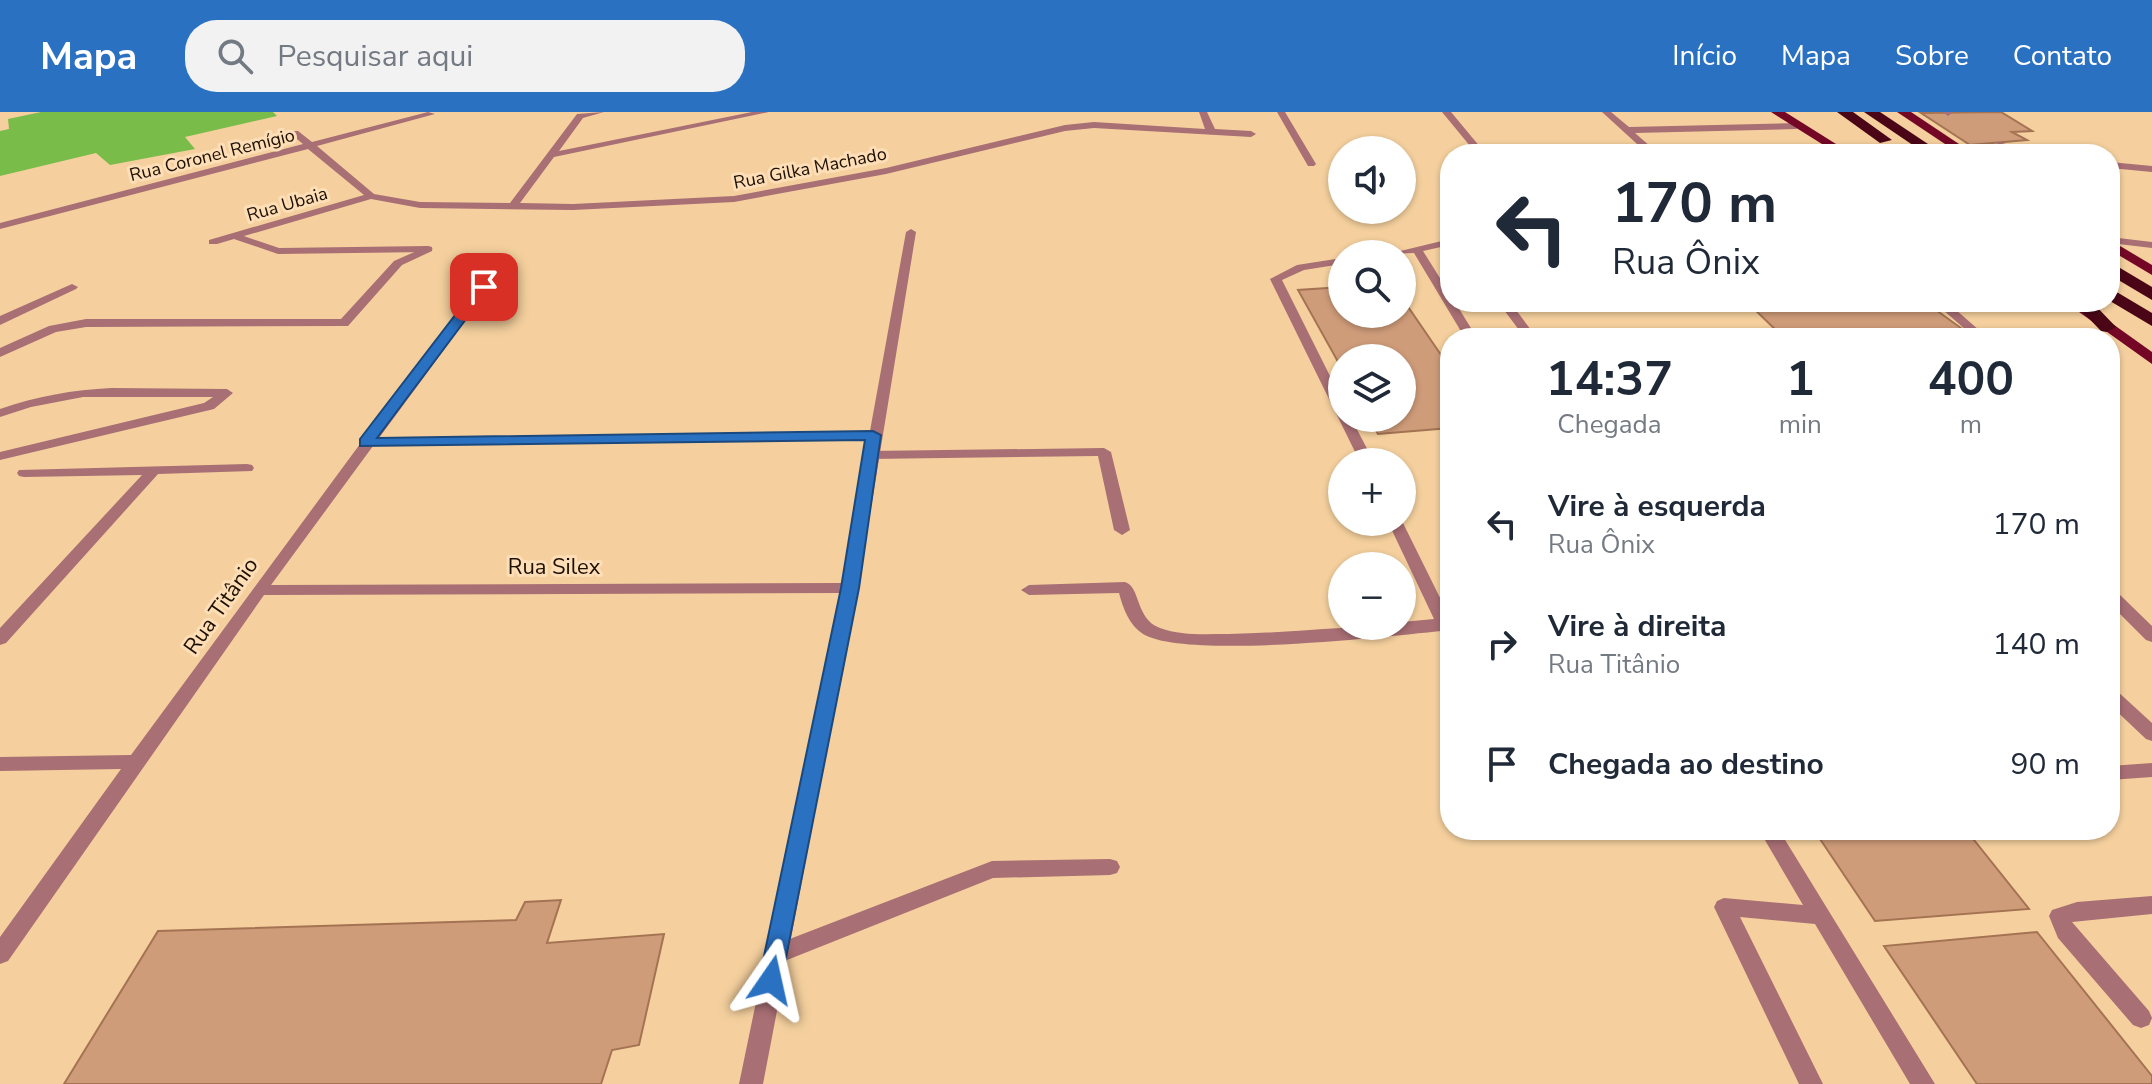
<!DOCTYPE html>
<html lang="pt">
<meta charset="utf-8">
<style>
body{margin:0;font-family:"Nunito Sans",sans-serif;background:#f2f2f3;color:#1f2937;height:100vh;display:flex;flex-direction:column;font-size:30px;white-space:nowrap}
*{box-sizing:border-box;margin:0}
p{font-size:26px;color:#747a83}
.icon{flex:none;width:44px;height:44px;fill:none;stroke:currentColor;stroke-width:2;stroke-linecap:round;stroke-linejoin:round}
.map{position:relative;flex:1;overflow:hidden}
.side{position:absolute;left:1440px;top:216px;width:680px;height:512px;display:flex;flex-direction:column;background:#fff;border-radius:32px;box-shadow:0 2px 6px #0004}
.side>*{flex:none}
.top-card{position:absolute;left:1440px;top:32px;width:680px;height:168px;border-radius:32px;box-shadow:0 2px 6px #0004;background:#fff;color:#1f2937;overflow:hidden}
.fabs{position:absolute;left:1328px;top:24px;display:grid;gap:16px}
.fabs a{display:grid;place-items:center;width:88px;height:88px;border-radius:50%;background:#fff;box-shadow:0 2px 6px #0004;font-size:40px}
.pin{position:absolute;display:grid;place-items:center;width:68px;height:68px;color:#fff;margin:-34px;border-radius:16px;box-shadow:0 4px 12px #0006}
.me{position:absolute;width:88px;margin:-44px;rotate:11deg;stroke-linejoin:round;filter:drop-shadow(0 0 6px #0008)}
.turn{display:flex;align-items:center;gap:28px;height:168px;padding:0 40px;font-size:36px}
.turn .icon{width:104px;height:104px;stroke-width:2.5}
.turn b{display:block;font-size:56px;line-height:68px}
.eta{display:flex;justify-content:space-evenly;align-items:center;height:136px;text-align:center}
.eta b{font-size:48px;font-weight:700;line-height:56px}
ul{padding:0;list-style:none}
li{display:flex;align-items:center;gap:24px;height:120px;padding:0 40px}
li div{flex:1}
li b{display:block;font-size:30px}
li em{font-style:normal}
header{display:flex;align-items:center;gap:48px;box-sizing:border-box;height:112px;padding:0 40px;background:#2a71c2;color:#fff}
header strong{font-size:38px}
nav{display:flex;gap:44px;margin-inline-start:auto;font-size:28px}
.search{width:560px;height:72px;background:#f2f2f3;display:flex;align-items:center;gap:20px;box-sizing:border-box;padding:0 28px;border-radius:32px;color:#747a83;font-size:30px}
.map>svg:first-child{display:block}
.green{fill:#7abc4a}
.building{fill:#cf9c7a;stroke:#a47353;stroke-width:2}
.lines{fill:none;stroke-linecap:round;stroke-linejoin:round}
.lane{fill:#a86f74;fill-rule:evenodd}
.street{fill:#a86f74;fill-rule:evenodd}
.primary{fill:#740726;fill-rule:evenodd}
.highway{fill:#4a0617;fill-rule:evenodd}
.route{fill:#2a71c2;stroke:#1b497e;stroke-width:2}
.labels{text-anchor:middle;dominant-baseline:central;stroke-width:6;stroke-linejoin:round;paint-order:stroke}
.far-street-label{font-size:18px;fill:#1d1001;stroke:#fddeb7}
.street-label{font-size:22px;fill:#1d1001;stroke:#fddeb7}
</style>
<header>
<strong>Mapa</strong>
<div class="search"><svg class="icon" aria-label="search" viewBox="0 0 24 24"><circle cx="10" cy="10" r="6"/><path d="M15 15l6 6"/></svg>Pesquisar aqui</div>
<nav><a>Início</a><a>Mapa</a><a>Sobre</a><a>Contato</a></nav>
</header>
<div class="map">
<svg width="2152" height="972" viewBox="0 0 2152 972">
<rect width="100%" height="100%" fill="#f5d09e"/>
<path class="green" d="M41,0h232l4,4 -92,21 10,12 -85,16 -14,-12 -96,23v-45l9,-2 -1,-10z"/>
<path class="building" d="M2001,0l31,19 -20,1 15,8 -57,5 -49,-32z
M1342,175v27h60v-16l48,70v60l-72,6 -9,-16h33v-60h-60v11l-44,-79z
M1747,190h178l40,29 -181,7z
M1814,718h152l63,79 -154,12z
M561,788l-14,43 117,-9 -25,111 -27,5 -11,34h-537l94,-153 358,-11 9,-18z
M2037,820l115,144v8h-175l-93,-138z"/>
<g class="lines">
<path class="lane" d="M1943,0h9v1l-4,3z
M1998,30l8,2 -3,10h-10z
M2110,106l5,5 -5,3z
M235,121l44,15 149,-2 5,3 -5,3 -150,2 -47,-16 -1,-2z
M1450,127v6l-27,6 27,43v8h5l22,36h-12l-51,-85 -26,1z
M1342,146v6l-38,6 -22,10 60,120v18h9l23,44h-14l-90,-183 27,-14z
M1498,190h12l27,36h-12z
M1934,190h13l41,36h-13z
M1104,336l7,4 19,78 -8,5 -8,-5 -16,-74 -228,3 -7,-4 7,-4z
M1402,409l48,97v12c-57,6 -264,30 -307,4 -14,-9 -20,-26 -24,-41l-90,2 -8,-5 8,-5 96,-3c16,5 10,37 35,46 21,8 46,6 68,6 58,-1 116,-8 174,-8v-4l32,-3 -46,-97z
M2110,478l6,1 36,35v16l-6,-2 -36,-36z
M2110,577l6,1 36,33v18l-6,-2 -36,-34z
M2152,651v14l-42,3v-14z
M1759,718h20l156,254h-25l-95,-160 -75,-7 83,167h-24l-85,-177 3,-6 7,-3 79,7z
M1110,747l7,2 3,6 -3,6 -7,2 -117,3 -216,86 -8,-3 -3,-7 3,-7 223,-86z
M2152,784v18l-80,8 77,89 3,7 -3,7 -8,3 -8,-3 -75,-87 -9,-22 3,-6 25,-8z"/>
<path class="street" d="M428,0l7,2 -118,32 57,48 46,8 90,1 67,-89 27,-2 -21,6 -24,33 193,-39h17l-215,45 -34,46 53,1 161,-8 152,-28 179,-43 29,-3 111,7 -6,-17h8l8,17 36,2 5,3 -5,3 -157,-9 -29,3 -179,43 -152,28 -161,8 -153,-2 -49,-9 -154,45h-8v-4l155,-45 -56,-46 -308,80v-6l303,-79 -11,-9v-4h6l14,11z
M1277,0h8l31,52 -2,2h-6z
M1442,0h9l30,36v4h-6z
M1602,0h9l18,15 167,-4 5,3 -5,3 -161,4 24,21h-11z
M2110,50l42,4v6l-42,-4z
M911,117l5,3 -58,356 -95,496h-24l102,-491 -577,2 -256,366 -8,3v-27l121,-168 -121,2v-14l131,-2 229,-311 1,-5 4,-1 115,-153 10,2 -111,151 491,-7 36,-199zM869,327l-26,144 -572,2 102,-139z
M2110,125l42,5v6l-42,-5z
M428,134l4,1v4l-30,14 -54,61 -262,1 -30,5 -56,25v-9l49,-22 37,-7h255l53,-58z
M72,172l6,3 -2,2 -76,36v-9z
M111,276l116,1 6,4 -19,16 -214,51v-8l204,-49 9,-6h-130l-52,10 -31,10v-8c37,-13 73,-19 111,-21z
M247,352l5,1 2,3 -2,3 -94,3 -152,169 -6,2v-17l142,-153 -118,2 -5,-1 -2,-3 2,-3z"/>
<path class="primary" d="M1771,0h14l67,42h-14z
M1897,0h14l63,42h-14z
M2110,128l42,25v10l-42,-25z
M2065,190h17l70,50v12z"/>
<path class="highway" d="M1837,0h16l39,28 -12,3z
M1864,0h16l63,42h-17z
M2110,150l42,25v13l-42,-25z
M2110,176l42,25v13l-42,-25z
M2073,190h19l24,25 -9,5 -6,-1z"/>
</g>
<path class="route" d="M484,171l6,4 -113,151 496,-7 8,4 -22,153 -79,400 -9,4 -8,-4 -4,-8 82,-392 24,-148 -505,6v-7l119,-155z"/>
<g class="labels">
<g class="far-street-label">
<text transform="translate(212 43) rotate(-14)">Rua Coronel Remígio</text>
<text transform="translate(810 56) rotate(-11)">Rua Gilka Machado</text>
<text transform="translate(287 92) rotate(-16)">Rua Ubaia</text>
</g>
<g class="street-label">
<text x="554" y="455">Rua Silex</text>
<text transform="translate(221 494) rotate(-55)">Rua Titânio</text>
</g>
</g>
</svg>
<div class="fabs">
<a><svg class="icon" aria-label="sound" viewBox="0 0 24 24"><path d="M4 9h4l5-4v14l-5-4H4zM17 9q2 3 0 6"/></svg></a>
<a><svg class="icon" aria-label="search" viewBox="0 0 24 24"><circle cx="10" cy="10" r="6"/><path d="M15 15l6 6"/></svg></a>
<a><svg class="icon" aria-label="layers" viewBox="0 0 24 24"><path d="M12 4l9 5-9 5-9-5zM3 14l9 5 9-5"/></svg></a>
<a>+</a>
<a>−</a>
</div>
<div class="pin" style="left:484px;top:175px;background:#d93025"><svg class="icon" aria-label="arrive" viewBox="0 0 24 24"><path d="M6 21V4h12l-3 4 3 4H6"/></svg></div>
<svg class="me" style="left:771px;top:868px" viewBox="-20 -20 40 40"><path d="M0-17L14 15 0 8-14 15z" fill="#2a71c2" stroke="#fff" stroke-width="4"/></svg>
<div class="top-card">
<div class="turn"><svg class="icon" aria-label="left" viewBox="0 0 24 24"><path d="M17 20v-9H6M10 6l-5 5 5 5"/></svg><div><b>170 m</b>Rua Ônix</div></div>
</div>
<section class="side">
<div class="eta">
<div><b>14:37</b><p>Chegada</p></div>
<div><b>1</b><p>min</p></div>
<div><b>400</b><p>m</p></div>
</div>
<ul>
<li><svg class="icon" aria-label="left" viewBox="0 0 24 24"><path d="M17 20v-9H6M10 6l-5 5 5 5"/></svg><div><b>Vire à esquerda</b><p>Rua Ônix</p></div><em>170 m</em></li>
<li><svg class="icon" aria-label="right" viewBox="0 0 24 24"><path d="M7 20v-9h11M14 6l5 5-5 5"/></svg><div><b>Vire à direita</b><p>Rua Titânio</p></div><em>140 m</em></li>
<li><svg class="icon" aria-label="arrive" viewBox="0 0 24 24"><path d="M6 21V4h12l-3 4 3 4H6"/></svg><div><b>Chegada ao destino</b></div><em>90 m</em></li>
</ul>
</section>
</div>
